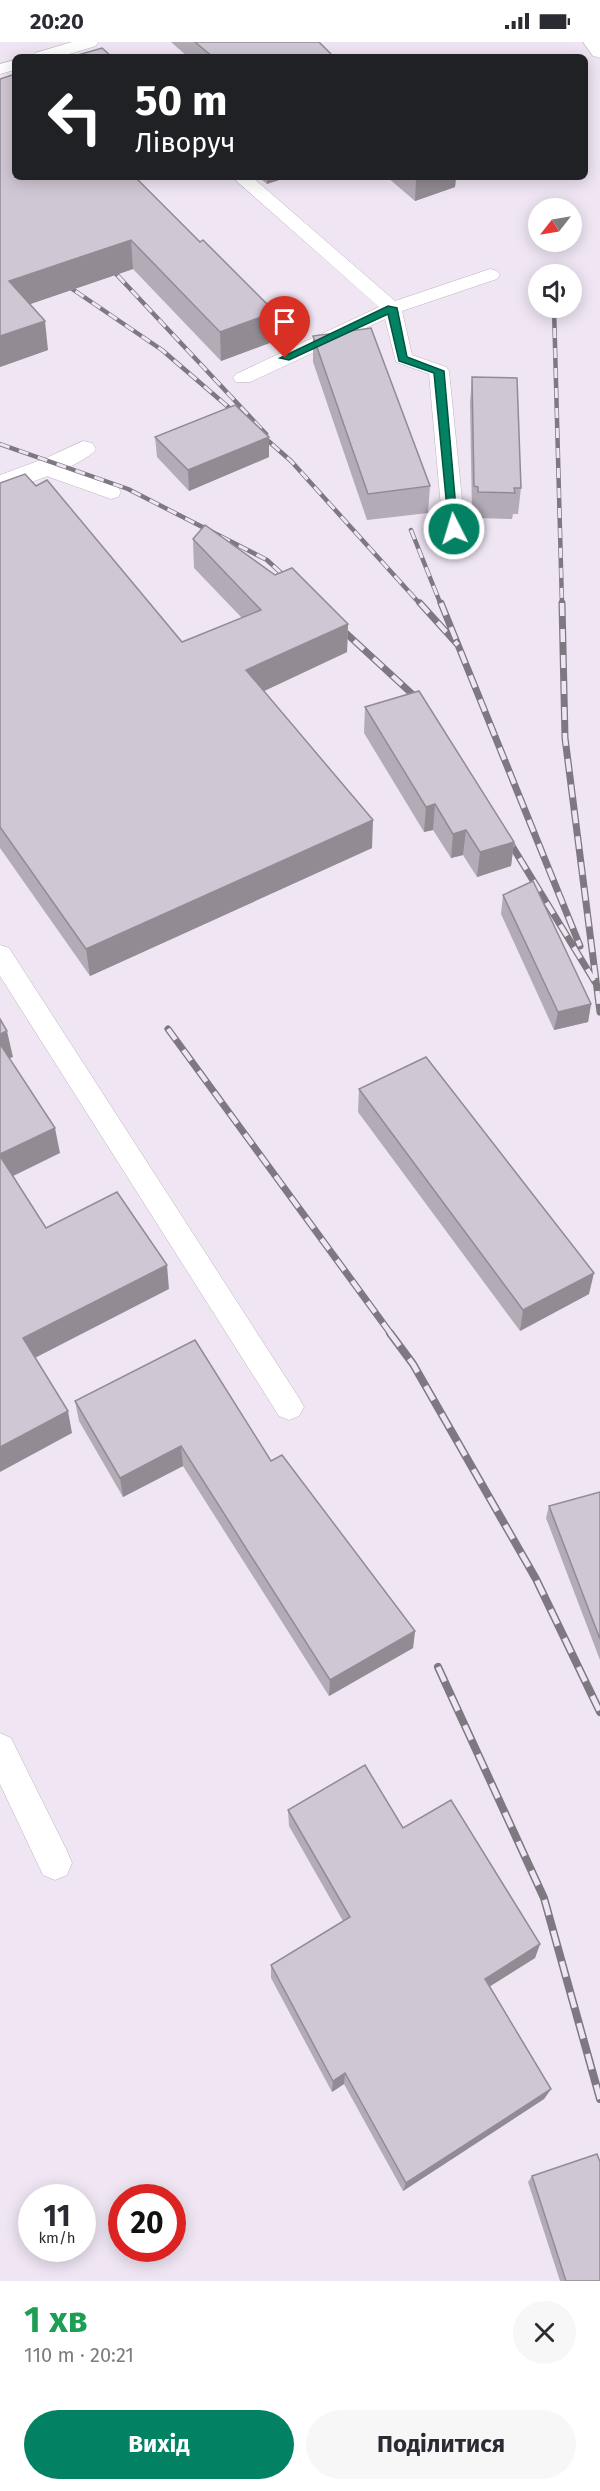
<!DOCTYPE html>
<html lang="uk">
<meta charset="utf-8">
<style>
body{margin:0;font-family:"Fira Sans",sans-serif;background:#f7f7f7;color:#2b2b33;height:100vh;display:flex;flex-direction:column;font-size:22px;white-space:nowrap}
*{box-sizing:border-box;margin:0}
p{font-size:20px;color:#7c7c81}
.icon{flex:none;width:33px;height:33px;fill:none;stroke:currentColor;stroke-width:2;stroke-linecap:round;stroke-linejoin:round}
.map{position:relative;height:2239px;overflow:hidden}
.details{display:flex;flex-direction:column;background:#fff;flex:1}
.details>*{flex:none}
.hud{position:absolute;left:12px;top:12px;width:576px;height:126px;border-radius:9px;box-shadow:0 3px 15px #0003;background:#202124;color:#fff;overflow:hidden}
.needle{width:39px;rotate:239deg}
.controls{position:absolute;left:528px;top:156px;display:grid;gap:12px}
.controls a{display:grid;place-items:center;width:54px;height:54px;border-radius:50%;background:#fff;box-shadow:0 3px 15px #0003;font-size:30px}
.speed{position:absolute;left:18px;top:2142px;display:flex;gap:12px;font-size:30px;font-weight:700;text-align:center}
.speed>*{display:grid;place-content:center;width:78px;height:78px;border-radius:50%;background:#fff;box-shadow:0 3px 15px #0003;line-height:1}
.speed small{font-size:15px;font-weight:400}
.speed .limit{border:9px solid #d22;background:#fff;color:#111}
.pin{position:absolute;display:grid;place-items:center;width:51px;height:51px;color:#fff;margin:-62px -26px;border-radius:50% 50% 50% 0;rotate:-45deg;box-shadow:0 0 6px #0007}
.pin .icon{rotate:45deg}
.me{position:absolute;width:66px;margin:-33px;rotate:355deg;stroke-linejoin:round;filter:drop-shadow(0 0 4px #0008)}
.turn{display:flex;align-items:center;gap:21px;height:126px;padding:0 24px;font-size:27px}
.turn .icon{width:78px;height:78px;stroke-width:2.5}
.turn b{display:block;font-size:42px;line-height:51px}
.round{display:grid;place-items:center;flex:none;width:63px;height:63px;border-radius:32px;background:#f7f7f7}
.overview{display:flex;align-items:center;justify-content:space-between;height:102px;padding:0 24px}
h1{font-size:36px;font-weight:700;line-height:45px;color:#1e9e55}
.button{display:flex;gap:12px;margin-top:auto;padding:12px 24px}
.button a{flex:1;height:69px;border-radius:36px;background:#028263;color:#fff;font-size:24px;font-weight:700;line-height:69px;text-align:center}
.button a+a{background:#f7f7f7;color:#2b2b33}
.status{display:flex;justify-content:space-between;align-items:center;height:42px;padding:0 30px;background:#fff;direction:ltr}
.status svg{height:16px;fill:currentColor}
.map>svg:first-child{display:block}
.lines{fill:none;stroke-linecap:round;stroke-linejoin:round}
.service-casing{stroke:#bcb3c1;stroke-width:1}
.minor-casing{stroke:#bcb3c1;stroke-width:1}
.trunk-casing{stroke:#bcb3c1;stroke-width:1}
.service{fill:#fff;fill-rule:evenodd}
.minor{fill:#fff;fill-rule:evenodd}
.trunk{fill:#fff;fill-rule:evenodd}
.rail-far2-casing{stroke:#7e7881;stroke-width:4.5}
.rail-far1-casing{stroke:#7e7881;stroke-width:7}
.rail-casing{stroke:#7e7881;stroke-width:8}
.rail-far2{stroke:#efe5f3;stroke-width:3;stroke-dasharray:10;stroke-linecap:butt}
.rail-far1{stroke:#efe5f3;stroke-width:4.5;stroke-dasharray:13;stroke-linecap:butt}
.rail{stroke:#efe5f3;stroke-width:5;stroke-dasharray:16;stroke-linecap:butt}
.wall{fill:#b3abb6}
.shaded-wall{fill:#928b94}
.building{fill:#d0c7d4;stroke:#928b94;stroke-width:1.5}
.route{fill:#028263;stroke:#015440;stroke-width:1.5}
</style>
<div class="status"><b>20:20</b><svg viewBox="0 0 49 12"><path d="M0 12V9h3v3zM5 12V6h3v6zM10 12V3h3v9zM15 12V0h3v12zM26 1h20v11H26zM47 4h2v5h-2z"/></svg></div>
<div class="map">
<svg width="600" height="2239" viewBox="0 0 600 2239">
<rect width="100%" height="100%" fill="#efe5f3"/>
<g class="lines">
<defs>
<path id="service" d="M72,0h26l-2,4 -37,11h-27l3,-4z
M15,18v10l-15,4v-10z
M232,135h20l143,124 95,-32 7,2 3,4 -3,4 -95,32 10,44 34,12 3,4 16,158 -3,5 -8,2 -8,-2 -3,-5 -14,-155 -33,-12 -11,-43 -135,63h-14l-3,-4 3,-4 143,-67z
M45,419l73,26 3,5 -3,5 -7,2 -73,-26 -3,-5 3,-5z
M0,903l9,3 290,450 5,9 -5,9 -10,4 -10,-4 -279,-440z
M0,1691l11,5 56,113 5,12 -5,12 -12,5 -12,-5 -43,-91z"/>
<path id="minor" d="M83,399l9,2 4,6c-12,17 -75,37 -96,43v-17l46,-17z"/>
<path id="trunk" d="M583,0h17v16l-7,-2z"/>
</defs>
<use href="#service" class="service-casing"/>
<use href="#minor" class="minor-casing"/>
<use href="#trunk" class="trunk-casing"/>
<use href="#service" class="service"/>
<use href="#minor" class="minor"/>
<use href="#trunk" class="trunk"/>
<defs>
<path id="rail-far2" d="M104,219l162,173
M553,229v3
M59,238l103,70 79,68
M554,266l8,297
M257,389l34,30 130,144
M0,402l128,45 139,71 26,24
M411,488l30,75"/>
<path id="rail-far1" d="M420,561l38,42
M441,561l139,343
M562,561l3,135 35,274
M335,581l88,81
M506,794l89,146
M168,987l223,305"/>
<path id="rail" d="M390,1291l23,31 123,215 64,133
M438,1625l106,231 56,201"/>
</defs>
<use href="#rail-far2" class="rail-far2-casing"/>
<use href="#rail-far1" class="rail-far1-casing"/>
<use href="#rail" class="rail-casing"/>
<use href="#rail-far2" class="rail-far2"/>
<use href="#rail-far1" class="rail-far1"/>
<use href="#rail" class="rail"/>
</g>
<path class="wall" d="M171,0h148l15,15h-146z
M0,37l135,98 140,164 -54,20 -88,-92 -103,35 18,46 -48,17z
M258,135h30l-21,7z
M387,135h69l-1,10 -40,14z
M313,294l117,150 -2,27 -61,7 -54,-158z
M472,335l49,111 -3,26h-5l-1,5 -36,-1v-5h-4l-2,-110z
M155,395l114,20 -80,34 -32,-34z
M0,441l36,3 146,156 60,-24 -48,-50 -1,-29 82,36 73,49 -1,28 -83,39 108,157 -282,128 -90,-128z
M365,665l149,135 -3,24 -34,11 -14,-22 -12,3 -18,-28 -9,2 -60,-99z
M503,853l88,109 -3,18 -34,8 -53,-116z
M359,1047l230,205 -69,37 -162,-219z
M75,1359l196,60 144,170 -2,17 -84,48 -146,-230 -60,31 -44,-76z
M600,1450v168l-54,-142 3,-12z
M288,1768l115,18 137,116 -5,14 -45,28 61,103 -7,10 -141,92 -59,-107 -12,8 -61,-114v-13l72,-44 -54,-95z
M532,2134l68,105h-40l-32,-99z"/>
<path class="shaded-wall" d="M267,135h21l-21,7z
M421,135h35l-1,10 -40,14 1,-22z
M131,198l2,29 -120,41 -4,-29z
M275,270v29l-54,20 -1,-29z
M45,279l3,29 -48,17v-31z
M269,395v20l-80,34 -1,-21z
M348,582l-1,28 -100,47 -1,-29z
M435,762l-2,26 -9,2 2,-25z
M373,778l-1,28 -282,128 -4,-27z
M466,788l-3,25 -12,3 2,-24z
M514,800l-3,24 -34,11 3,-25z
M591,962l-3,18 -34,8 4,-18z
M7,989l6,26 -13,5v-28z
M55,1086l5,25 -55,27 -5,-21v-5z
M167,1223l2,24 -140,72 -6,-23z
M594,1231l-5,21 -69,37 3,-21z
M68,1369l4,22 -72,39v-25z
M181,1404l2,20 -60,31 -3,-19z
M415,1589l-2,17 -84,48 1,-16z
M540,1902l-5,14 -54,34 4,-13z
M345,2031l-1,11 -12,8 1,-11z
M551,2047l-7,10 -141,92 3,-8z"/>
<path class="building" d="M195,0h124l15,15h-121z
M102,6l10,9h-41z
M15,32v103h120l65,65 3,-2 72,72 -55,20 -89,-92 -122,41 36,40 -45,15v-257z
M371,286l59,158 -62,8 -55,-158z
M472,335l45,1 4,110h-7l1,5 -37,-1v-5l-4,-1z
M235,363l34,32 -81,33 -33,-33z
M25,432l11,12 11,-6 135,162 79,-32 -68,-71 12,-14 70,50 17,-7 56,56 -102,46 127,150 -287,129 -86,-122v-344z
M419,649l95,151 -34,10 -14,-22 -13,4 -18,-30 -9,3 -61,-100z
M533,839l58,123 -33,8 -55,-117z
M0,977l7,12 -7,3z
M0,1002l55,84 -55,26z
M426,1015l168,216 -71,37 -164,-221z
M0,1114l46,72 71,-36 50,73 -144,73 45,73 -68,36z
M195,1298l76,121 11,-6 133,176 -85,49 -149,-234 -61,32 -45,-77z
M600,1450v147l-51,-133z
M365,1723l38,63 48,-28 89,144 -55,35 66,110 -145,94 -61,-110 -12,8 -62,-116 79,-48 -62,-107z
M597,2112l3,8v119h-34l-34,-105z"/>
<path class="route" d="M388,264l9,2 10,49 37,14 14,161h-8l-1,-3 -15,-156 -35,-12 -11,-47 -99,46 -9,-2z"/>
</svg>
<div class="controls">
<a><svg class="needle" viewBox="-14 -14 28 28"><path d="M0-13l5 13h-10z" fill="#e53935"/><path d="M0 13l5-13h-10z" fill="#7c7c81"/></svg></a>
<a><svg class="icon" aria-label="sound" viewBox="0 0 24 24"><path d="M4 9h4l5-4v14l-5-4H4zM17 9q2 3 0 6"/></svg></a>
</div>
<div class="speed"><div>11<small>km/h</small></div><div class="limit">20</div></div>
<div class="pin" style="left:285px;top:316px;background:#d93025"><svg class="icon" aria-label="arrive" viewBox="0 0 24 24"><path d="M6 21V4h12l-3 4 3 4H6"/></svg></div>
<svg class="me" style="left:454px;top:487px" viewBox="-20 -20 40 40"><circle r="17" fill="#028263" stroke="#fff" stroke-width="3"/><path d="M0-11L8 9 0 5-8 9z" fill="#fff"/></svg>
<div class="hud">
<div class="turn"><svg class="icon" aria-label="left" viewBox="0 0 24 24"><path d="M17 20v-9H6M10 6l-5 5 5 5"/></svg><div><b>50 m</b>Ліворуч</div></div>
</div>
</div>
<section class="details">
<div class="overview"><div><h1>1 хв</h1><p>110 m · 20:21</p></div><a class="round"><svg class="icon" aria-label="close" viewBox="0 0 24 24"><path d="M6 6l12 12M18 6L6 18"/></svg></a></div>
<div class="button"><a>Вихід</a><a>Поділитися</a></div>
</section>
